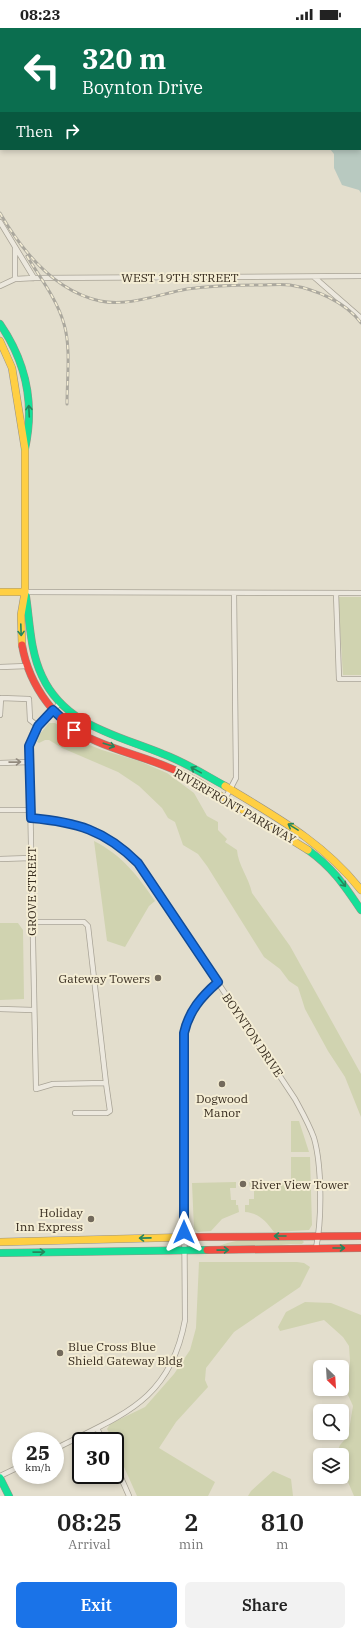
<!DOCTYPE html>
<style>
body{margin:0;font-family:"IBM Plex Serif",serif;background:#f2f2f2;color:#222;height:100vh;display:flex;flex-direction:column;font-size:15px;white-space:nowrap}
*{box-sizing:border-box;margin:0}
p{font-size:13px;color:#767676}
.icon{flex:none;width:22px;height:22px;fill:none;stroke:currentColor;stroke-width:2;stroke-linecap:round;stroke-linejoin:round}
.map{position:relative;height:1468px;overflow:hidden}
.sheet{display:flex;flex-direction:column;background:#fff;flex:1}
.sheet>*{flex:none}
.guide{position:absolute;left:0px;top:0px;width:361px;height:122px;box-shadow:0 2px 6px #0003;background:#0b6e4f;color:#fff;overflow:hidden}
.needle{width:26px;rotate:155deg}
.buttons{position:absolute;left:313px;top:1332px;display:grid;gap:8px}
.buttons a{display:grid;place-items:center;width:36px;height:36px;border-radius:6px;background:#fff;box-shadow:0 2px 6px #0003;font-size:20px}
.speed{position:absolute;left:12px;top:1404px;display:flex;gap:8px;font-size:20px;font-weight:700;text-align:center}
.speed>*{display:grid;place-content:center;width:52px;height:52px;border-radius:50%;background:#fff;box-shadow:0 2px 6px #0003;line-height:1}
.speed small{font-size:10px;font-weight:400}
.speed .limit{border:2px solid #111;border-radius:6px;background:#fff;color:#111}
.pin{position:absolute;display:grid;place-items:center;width:34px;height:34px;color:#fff;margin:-17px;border-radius:8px;box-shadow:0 2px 6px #0006}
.me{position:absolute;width:44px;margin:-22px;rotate:0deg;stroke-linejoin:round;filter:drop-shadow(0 0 3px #0008)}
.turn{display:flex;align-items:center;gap:14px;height:84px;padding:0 16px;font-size:18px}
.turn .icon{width:52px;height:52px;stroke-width:2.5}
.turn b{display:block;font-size:28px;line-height:34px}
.then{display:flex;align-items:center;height:38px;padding:0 16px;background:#0003;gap:8px;font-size:15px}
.eta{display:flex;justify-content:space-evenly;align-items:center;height:68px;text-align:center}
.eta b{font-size:24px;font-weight:600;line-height:28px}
.action{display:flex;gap:8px;margin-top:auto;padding:8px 16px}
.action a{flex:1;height:46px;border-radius:6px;background:#1a73e8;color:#fff;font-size:16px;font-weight:600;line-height:46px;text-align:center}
.action a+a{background:#f2f2f2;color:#222}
.status{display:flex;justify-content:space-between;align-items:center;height:28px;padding:0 20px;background:#fff;direction:ltr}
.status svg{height:11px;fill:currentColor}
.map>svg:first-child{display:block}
.green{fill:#d0d3b0}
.water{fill:#b8c9c0}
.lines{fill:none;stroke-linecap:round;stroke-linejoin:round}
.street-casing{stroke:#a8a396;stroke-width:6}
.fast-casing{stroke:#989286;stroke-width:8}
.slow-casing{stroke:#989286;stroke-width:8}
.jam-casing{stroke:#989286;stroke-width:8}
.street{stroke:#ece8de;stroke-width:4.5}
.fast{stroke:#16e098;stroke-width:7}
.slow{stroke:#ffcf43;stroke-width:7}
.jam{stroke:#f24e42;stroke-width:7}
.rail-casing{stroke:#aba89e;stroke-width:3}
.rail{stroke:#f4edd4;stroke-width:1.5;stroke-dasharray:4.5;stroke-linecap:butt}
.oneway{stroke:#26865c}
.oneway2{stroke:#928a7e}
.route-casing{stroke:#114b97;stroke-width:10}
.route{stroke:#1a73e8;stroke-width:7}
.poi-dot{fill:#736a5c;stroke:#f4edd4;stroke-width:1.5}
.labels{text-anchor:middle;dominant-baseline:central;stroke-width:4;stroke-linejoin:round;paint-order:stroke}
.street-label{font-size:12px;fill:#372c1f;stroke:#f4edd4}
.poi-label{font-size:12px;fill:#372c1f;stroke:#f4edd4;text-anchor:end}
</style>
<div class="status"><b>08:23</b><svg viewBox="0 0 49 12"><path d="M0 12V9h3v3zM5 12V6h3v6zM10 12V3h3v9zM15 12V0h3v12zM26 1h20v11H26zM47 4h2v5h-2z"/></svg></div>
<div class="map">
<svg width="361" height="1468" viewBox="0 0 361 1468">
<rect width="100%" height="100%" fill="#e3decd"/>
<path class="green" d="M338,569h23v78h-18z
M49,695h6l27,19 20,8 37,11 28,12 27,20 13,23 11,6v8l9,9 -2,3 12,8c1,15 12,28 15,43l38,53 71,128v43l-16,-40 -17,-26 -23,-42 -7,-22 -9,-6 -9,-12 -16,-12 -57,-91 -9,-12 -15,-9 -8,-23 -7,-4 -6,-10 -23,-22 -21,-14 -56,-24 -13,-8h-4l-6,3 -2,-1 3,-8z
M94,813c29,15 43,34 61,60l-6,5 -24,41 -18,-6z
M0,895h18l5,7 1,69 -24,1z
M291,1093h8l10,31h-18z
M291,1129h19l2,68 -3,5 -35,2c-8,-11 -15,-19 -29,-20v-7h4v-6h5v-12h-4l-1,-5 42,1z
M236,1154v6h-6l1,12h5v5h2l1,7 -17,7 -11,12 -13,1 -4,-3 -2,-46z
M302,1212l2,2 -2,2c-27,0 -55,6 -82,2 20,-10 59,-6 82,-6z
M199,1234h98l7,1 6,4 -10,20 -66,45 -28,36 -1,12 3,7 -32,35 -17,26 56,34 -7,14h-71l-17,-38 2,-2 -15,-27 3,-5 35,-17 29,-33 16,-24 6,-22z
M305,1274l26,1 30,12v181h-7l-12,-28v-13h-6l4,-10 8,-9 5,-30 -5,-11 2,-34 -1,-15 -6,-9 -19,-17 -44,11 -2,-4 8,-15z
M273,1443l18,8 2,17h-45l3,-5z"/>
<path class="water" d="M226,0h135v165l-2,-3 -17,-5 -8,-17v-14l-4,-5h30v-120z"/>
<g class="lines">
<defs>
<path id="street" d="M0,14h1
M0,194l34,56
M15,219v32
M314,249l47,41
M0,258l15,-7 19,-1 327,-2
M25,564l336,1
M336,565l3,86h22
M0,639l28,-1
M0,687l1,-17 28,1 1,21 8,6
M0,735l30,-1
M225,771l11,-21 -2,-185
M0,782h30
M31,790l28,3 28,7 35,19 16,16 16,23 141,213c7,13 14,25 19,39 8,28 8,82 2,110
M0,831l31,-1
M31,894h53l4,4 18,157 -53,1 -17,5 -7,-343 9,-20 22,-23
M0,981l33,1
M75,1085h32l3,-2 -4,-28
M97,1400l6,13
M55,1421c66,-34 115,-47 130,-129l-2,-268c1,-33 11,-48 35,-70
M115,1436l14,32
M0,1448l21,-10"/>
<path id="fast" d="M0,296c26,38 35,80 25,125
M26,568c4,26 4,55 16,80 23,50 75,59 121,78 22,8 42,21 62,32
M308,822c25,18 36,35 53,60
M0,1225l207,-3
M0,1450l9,18"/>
<path id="slow" d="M0,313l12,27 13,81v143l-4,23 1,30
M0,564h25
M179,744l19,10 110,68
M225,758c51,31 98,56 136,104
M0,1214l194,-5"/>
<path id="jam" d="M22,617c7,41 35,80 74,96 27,12 56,18 83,31
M194,1209l167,-1
M207,1222l154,-2"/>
</defs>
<use href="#street" class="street-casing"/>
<use href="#fast" class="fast-casing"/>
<use href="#slow" class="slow-casing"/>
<use href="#jam" class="jam-casing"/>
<use href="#street" class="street"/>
<use href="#fast" class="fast"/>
<use href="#slow" class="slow"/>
<use href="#jam" class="jam"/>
<defs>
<path id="rail" d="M0,185c22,38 55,78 100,88 29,6 59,-7 87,-12 24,-3 49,-4 73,-4 10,0 21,-1 30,0 25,4 56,17 71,38
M27,228c13,22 30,43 37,68 7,23 3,55 3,80"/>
</defs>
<use href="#rail" class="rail-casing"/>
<use href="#rail" class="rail"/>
</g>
<defs><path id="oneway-shaft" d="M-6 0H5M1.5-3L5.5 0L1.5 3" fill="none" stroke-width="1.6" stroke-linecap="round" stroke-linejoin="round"/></defs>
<g class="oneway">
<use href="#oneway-shaft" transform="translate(29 383) rotate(-93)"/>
<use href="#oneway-shaft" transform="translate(21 602) rotate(88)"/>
<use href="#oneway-shaft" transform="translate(109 717) rotate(18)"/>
<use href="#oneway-shaft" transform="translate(196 742) rotate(-151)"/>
<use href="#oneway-shaft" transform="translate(293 799) rotate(-149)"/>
<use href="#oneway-shaft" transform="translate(342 854) rotate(52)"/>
<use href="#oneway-shaft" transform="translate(280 1208) rotate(-180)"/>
<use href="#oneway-shaft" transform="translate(145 1210) rotate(179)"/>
<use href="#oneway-shaft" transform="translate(339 1220)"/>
<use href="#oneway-shaft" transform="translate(223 1222) rotate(-1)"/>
<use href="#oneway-shaft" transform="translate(39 1224) rotate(-1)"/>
</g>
<use class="oneway2" href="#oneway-shaft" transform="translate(15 734) rotate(-1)"/>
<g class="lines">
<defs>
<path id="route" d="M74,702l-21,-20 -15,16 -9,20 2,72c45,4 74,12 107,45l80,119c-17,15 -29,29 -34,51v199"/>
</defs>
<use href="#route" class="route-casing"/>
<use href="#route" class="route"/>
</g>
<g class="poi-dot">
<circle cx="158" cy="950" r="4"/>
<circle cx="222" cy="1056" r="4"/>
<circle cx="243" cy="1156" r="4"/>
<circle cx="91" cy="1191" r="4"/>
<circle cx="60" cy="1325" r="4"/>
</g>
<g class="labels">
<g class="street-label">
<text x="180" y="249">WEST 19TH STREET</text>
<text transform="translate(235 778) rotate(30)">RIVERFRONT PARKWAY</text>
<text transform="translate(31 863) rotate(-90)">GROVE STREET</text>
<text transform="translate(253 1007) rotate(56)">BOYNTON DRIVE</text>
</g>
<g class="poi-label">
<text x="150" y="950">Gateway Towers</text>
<text x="222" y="1070" text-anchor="middle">Dogwood<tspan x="222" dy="14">Manor</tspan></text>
<text x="251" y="1156" text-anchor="start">River View Tower</text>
<text x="83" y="1184">Holiday<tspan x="83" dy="14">Inn Express</tspan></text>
<text x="68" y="1318" text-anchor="start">Blue Cross Blue<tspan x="68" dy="14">Shield Gateway Bldg</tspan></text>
</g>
</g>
</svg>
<div class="buttons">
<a><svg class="needle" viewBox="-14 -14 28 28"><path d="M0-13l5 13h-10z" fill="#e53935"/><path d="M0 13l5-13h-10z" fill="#767676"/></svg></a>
<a><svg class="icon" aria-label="search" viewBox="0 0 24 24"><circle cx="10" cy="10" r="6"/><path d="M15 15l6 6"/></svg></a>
<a><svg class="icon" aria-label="layers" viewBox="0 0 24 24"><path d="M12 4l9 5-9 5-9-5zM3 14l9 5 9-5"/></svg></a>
</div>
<div class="speed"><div>25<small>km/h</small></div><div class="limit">30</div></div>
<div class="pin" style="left:74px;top:702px;background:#d93025"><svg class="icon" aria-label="arrive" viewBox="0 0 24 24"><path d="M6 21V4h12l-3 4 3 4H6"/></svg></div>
<svg class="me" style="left:184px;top:1204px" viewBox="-20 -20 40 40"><path d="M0-17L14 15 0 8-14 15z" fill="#1a73e8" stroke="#fff" stroke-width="4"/></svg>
<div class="guide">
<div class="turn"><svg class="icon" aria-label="left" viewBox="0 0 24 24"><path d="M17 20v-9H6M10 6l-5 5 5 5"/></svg><div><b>320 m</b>Boynton Drive</div></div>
<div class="then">Then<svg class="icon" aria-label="right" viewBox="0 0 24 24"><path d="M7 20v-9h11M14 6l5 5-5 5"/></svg></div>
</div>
</div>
<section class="sheet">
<div class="eta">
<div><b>08:25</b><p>Arrival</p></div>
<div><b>2</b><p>min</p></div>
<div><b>810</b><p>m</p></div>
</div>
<div class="action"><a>Exit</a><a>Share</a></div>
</section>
